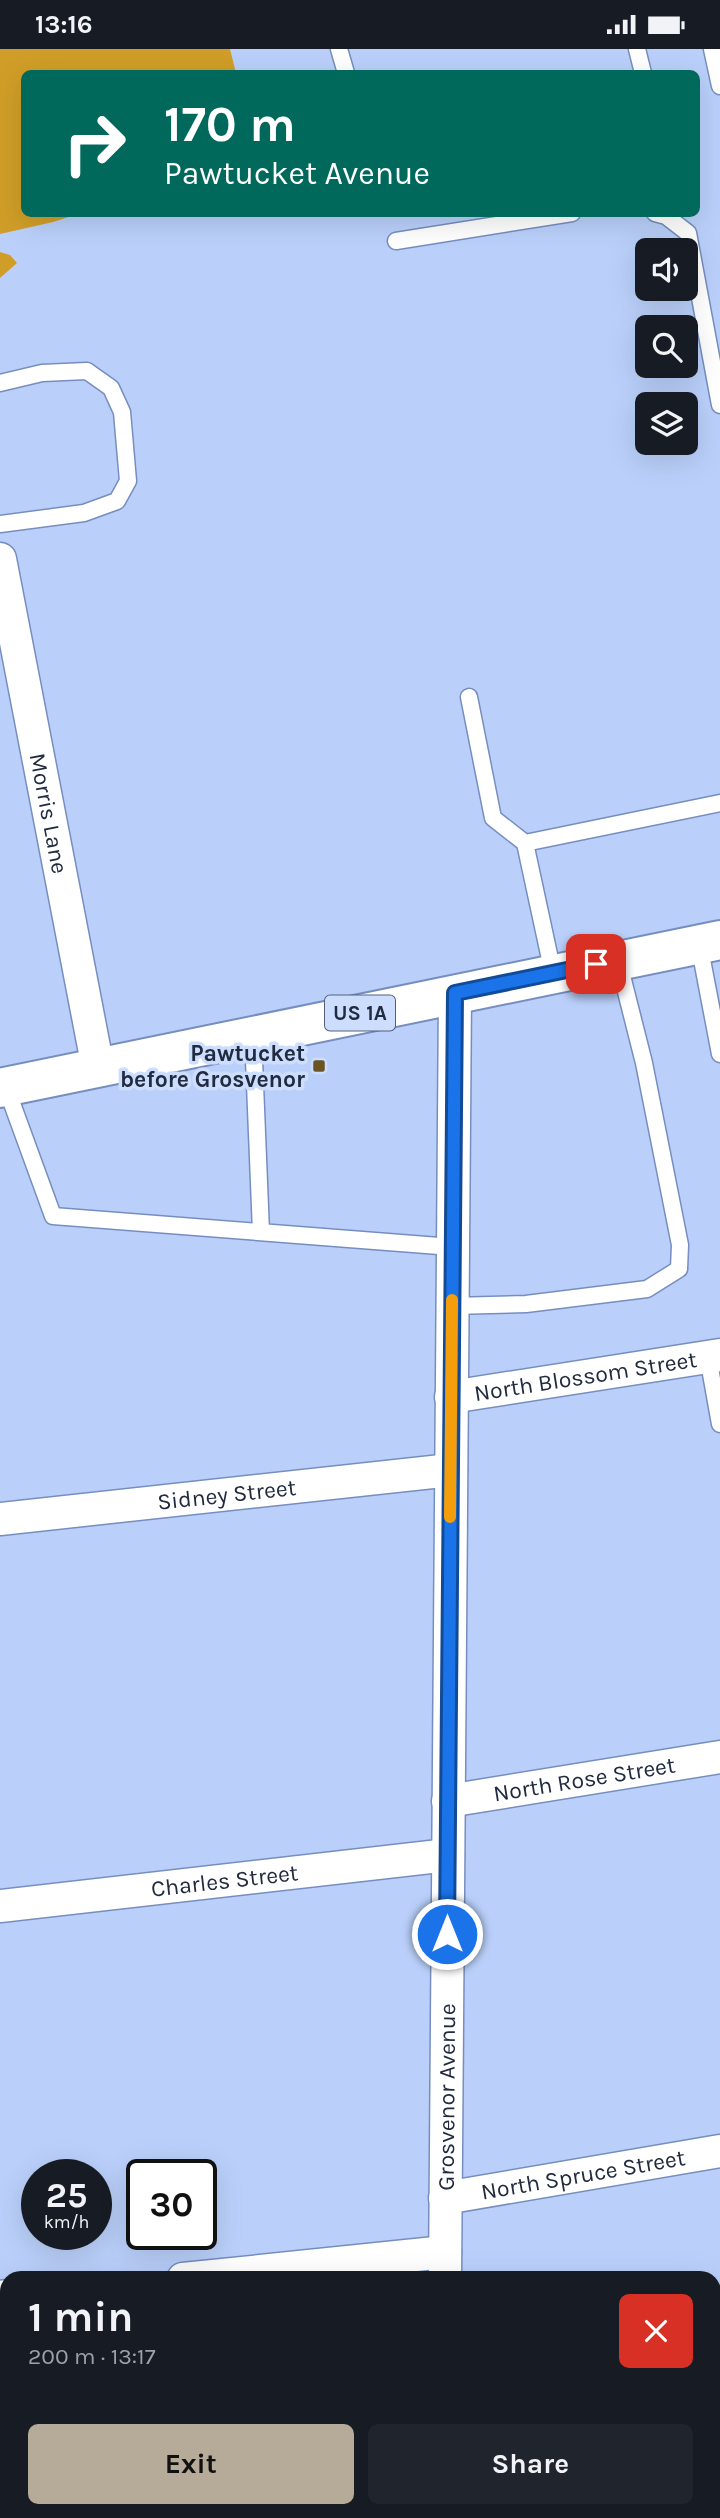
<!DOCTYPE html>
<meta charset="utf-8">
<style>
body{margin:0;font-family:Karla,sans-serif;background:#20242c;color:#f1f3f6;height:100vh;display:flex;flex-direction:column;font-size:26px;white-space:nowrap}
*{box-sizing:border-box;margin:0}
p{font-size:23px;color:#9ea1a6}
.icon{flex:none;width:38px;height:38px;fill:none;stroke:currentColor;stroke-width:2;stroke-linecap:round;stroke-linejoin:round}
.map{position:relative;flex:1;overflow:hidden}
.sheet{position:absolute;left:0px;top:2222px;width:721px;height:247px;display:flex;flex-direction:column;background:#171b24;border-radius:21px 21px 0 0;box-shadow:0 7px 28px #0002}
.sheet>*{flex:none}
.banner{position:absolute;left:21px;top:21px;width:679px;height:147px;border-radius:10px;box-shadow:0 7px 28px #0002;background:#00695c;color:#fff;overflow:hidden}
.tools{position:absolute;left:635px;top:189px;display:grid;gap:14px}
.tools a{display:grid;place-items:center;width:63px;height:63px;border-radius:10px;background:#171b24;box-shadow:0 7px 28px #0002;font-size:35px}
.speed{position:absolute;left:21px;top:2110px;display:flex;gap:14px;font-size:35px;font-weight:700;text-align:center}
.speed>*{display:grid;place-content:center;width:91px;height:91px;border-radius:50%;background:#171b24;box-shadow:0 7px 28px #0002;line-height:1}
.speed small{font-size:18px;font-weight:400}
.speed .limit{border:4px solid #111;border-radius:10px;background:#fff;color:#111}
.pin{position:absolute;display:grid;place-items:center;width:60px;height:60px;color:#fff;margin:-30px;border-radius:14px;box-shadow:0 4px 10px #0006}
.me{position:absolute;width:77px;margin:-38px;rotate:0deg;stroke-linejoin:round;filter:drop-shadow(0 0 5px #0008)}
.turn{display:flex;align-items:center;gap:24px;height:147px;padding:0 28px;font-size:32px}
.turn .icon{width:91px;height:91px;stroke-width:2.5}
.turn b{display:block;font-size:49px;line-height:60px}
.round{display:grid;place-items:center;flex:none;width:74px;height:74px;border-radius:10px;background:#20242c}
.overview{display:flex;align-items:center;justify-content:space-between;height:119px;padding:0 28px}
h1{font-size:42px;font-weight:700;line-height:52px}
.cta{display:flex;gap:14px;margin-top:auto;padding:14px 28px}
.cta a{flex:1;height:80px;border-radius:10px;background:#b5ab98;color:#111;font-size:28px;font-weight:700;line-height:80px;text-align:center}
.cta a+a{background:#20242c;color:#f1f3f6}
.status{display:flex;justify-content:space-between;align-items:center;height:49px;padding:0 35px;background:#171b24;direction:ltr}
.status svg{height:19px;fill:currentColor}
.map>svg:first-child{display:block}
.green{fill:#d09e28}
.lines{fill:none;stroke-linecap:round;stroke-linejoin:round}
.lane-casing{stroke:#768ebf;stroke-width:19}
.street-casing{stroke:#768ebf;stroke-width:35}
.primary-casing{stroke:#768ebf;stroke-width:42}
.lane{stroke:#fff;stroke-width:16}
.street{stroke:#fff;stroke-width:32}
.primary{stroke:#fff;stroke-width:38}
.route-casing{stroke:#114b97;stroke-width:18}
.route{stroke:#1a73e8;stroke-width:12}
.slow{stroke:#f59e0b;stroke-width:12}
.poi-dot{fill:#6b5424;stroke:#cdddfd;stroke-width:2.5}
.labels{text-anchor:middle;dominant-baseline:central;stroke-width:7;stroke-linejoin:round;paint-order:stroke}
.shield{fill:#cdddfd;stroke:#556078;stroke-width:2}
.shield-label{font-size:21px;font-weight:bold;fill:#212b3f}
.street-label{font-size:23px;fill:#212b3f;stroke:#cdddfd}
.poi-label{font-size:23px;font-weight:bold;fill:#212b3f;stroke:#cdddfd;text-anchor:end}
</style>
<div class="status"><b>13:16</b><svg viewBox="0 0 49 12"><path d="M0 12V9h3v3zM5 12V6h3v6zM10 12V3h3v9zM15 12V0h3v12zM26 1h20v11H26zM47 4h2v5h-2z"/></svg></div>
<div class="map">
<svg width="720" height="2469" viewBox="0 0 720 2469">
<rect width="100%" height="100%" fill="#bad0fa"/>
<path class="green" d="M0,0h230l6,24h-212v140l54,1 -25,8 -53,12z
M0,203l10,3 7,8 -17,15z"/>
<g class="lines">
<defs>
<path id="lane" d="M339,0l7,24
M637,0l6,24
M712,0l8,37
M655,164l11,3 22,17 32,172
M396,192l176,-28
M0,334l42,-10 45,-2 24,17 11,24 6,69 -11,20 -33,12 -84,11
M469,648l24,121 32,25 195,-40
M525,794l28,130
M699,895l21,110
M253,986l8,197
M6,1038l47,129 399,31
M452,1257l74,-2 121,-15 32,-20 1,-24 -36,-182 -26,-103
M708,1308l12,67"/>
<g id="street">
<path id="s1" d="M0,510l98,509"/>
<path id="s2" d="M451,1348l269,-42"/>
<path id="s3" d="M0,1470l451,-49"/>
<path id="s4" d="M448,1752l272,-44"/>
<path id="s5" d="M0,1857l448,-51"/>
<path id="s6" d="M445,2149l275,-47"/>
<path d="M183,2230l262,-27"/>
<path id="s7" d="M445,2230l10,-1286"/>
<path d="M0,2248l7,-1"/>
<path d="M443,2469v-7"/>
</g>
<path id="primary" d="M0,1039l720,-148"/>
</defs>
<use href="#lane" class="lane-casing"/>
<use href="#street" class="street-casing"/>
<use href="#primary" class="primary-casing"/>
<use href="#lane" class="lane"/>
<use href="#street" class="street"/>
<use href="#primary" class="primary"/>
</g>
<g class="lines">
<defs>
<path id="route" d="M447,1885l8,-941 141,-29"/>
</defs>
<use href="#route" class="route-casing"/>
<use href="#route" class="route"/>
<path class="slow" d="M450,1468l2,-217"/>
</g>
<rect class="poi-dot" x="312" y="1010" width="14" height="14" rx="3.5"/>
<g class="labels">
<rect class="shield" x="325" y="946.5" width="70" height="35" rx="5"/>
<g class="shield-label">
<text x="360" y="964">US 1A</text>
</g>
<g class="street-label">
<text stroke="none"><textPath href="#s1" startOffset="259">Morris Lane</textPath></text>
<text stroke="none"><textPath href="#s2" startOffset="136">North Blossom Street</textPath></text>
<text stroke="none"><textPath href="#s3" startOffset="228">Sidney Street</textPath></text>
<text stroke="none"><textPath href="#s4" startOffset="138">North Rose Street</textPath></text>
<text stroke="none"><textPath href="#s5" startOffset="226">Charles Street</textPath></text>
<text stroke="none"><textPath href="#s7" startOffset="182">Grosvenor Avenue</textPath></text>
<text stroke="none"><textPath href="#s6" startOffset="140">North Spruce Street</textPath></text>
</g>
<g class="poi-label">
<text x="305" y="1004">Pawtucket<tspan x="305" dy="26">before Grosvenor</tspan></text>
</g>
</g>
</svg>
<div class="tools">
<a><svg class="icon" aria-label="sound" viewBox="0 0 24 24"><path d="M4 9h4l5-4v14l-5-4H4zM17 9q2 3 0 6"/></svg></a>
<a><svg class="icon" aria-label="search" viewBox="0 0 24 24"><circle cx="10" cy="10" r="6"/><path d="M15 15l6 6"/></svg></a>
<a><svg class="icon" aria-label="layers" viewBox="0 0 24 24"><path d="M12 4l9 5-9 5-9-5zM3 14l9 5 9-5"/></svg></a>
</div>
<div class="speed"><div>25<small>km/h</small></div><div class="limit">30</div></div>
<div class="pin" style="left:596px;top:915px;background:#d93025"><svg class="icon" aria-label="arrive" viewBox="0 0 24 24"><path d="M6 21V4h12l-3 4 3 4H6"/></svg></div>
<svg class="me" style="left:447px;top:1885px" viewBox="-20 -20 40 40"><circle r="17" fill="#1a73e8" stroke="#fff" stroke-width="3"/><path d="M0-11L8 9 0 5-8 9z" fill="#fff"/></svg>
<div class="banner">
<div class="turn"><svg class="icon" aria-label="right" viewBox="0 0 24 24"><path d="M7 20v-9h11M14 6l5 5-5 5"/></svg><div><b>170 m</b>Pawtucket Avenue</div></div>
</div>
<section class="sheet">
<div class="overview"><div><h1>1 min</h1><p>200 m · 13:17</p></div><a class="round" style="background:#d93025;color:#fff"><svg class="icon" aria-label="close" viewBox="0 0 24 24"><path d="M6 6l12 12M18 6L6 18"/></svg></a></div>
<div class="cta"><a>Exit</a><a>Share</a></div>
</section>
</div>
